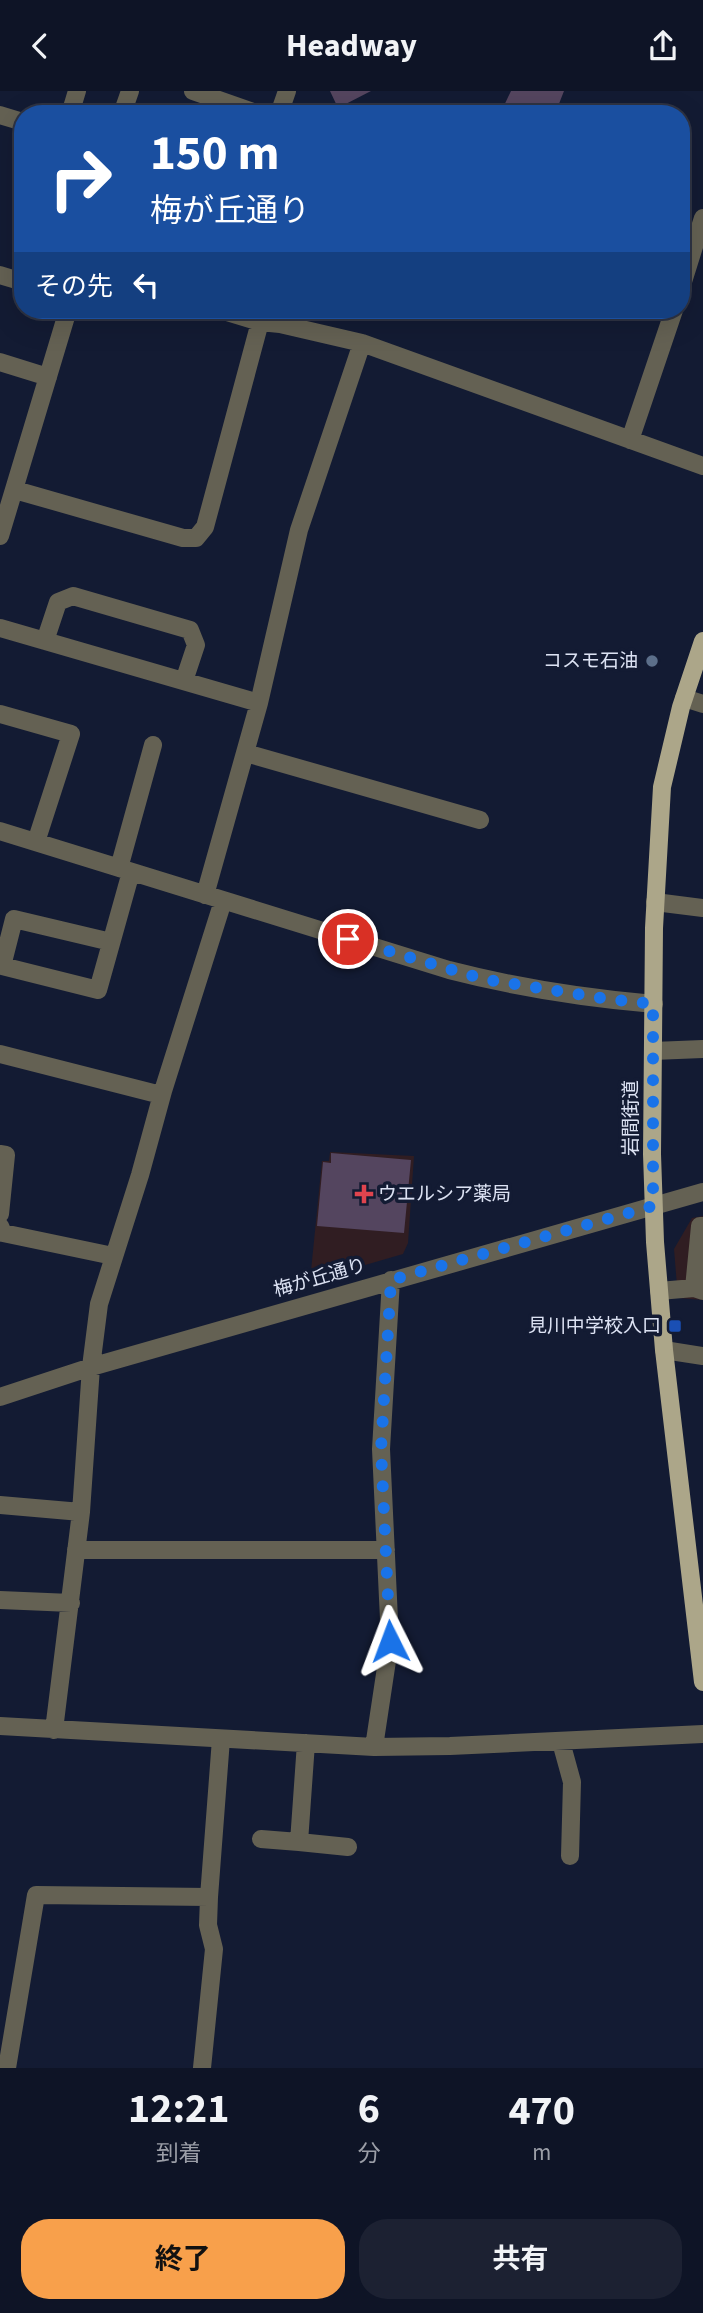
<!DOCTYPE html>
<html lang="ja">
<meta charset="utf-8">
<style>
body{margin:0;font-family:"Source Sans 3","Noto Sans JP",sans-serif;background:#1c2132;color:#f1f3f6;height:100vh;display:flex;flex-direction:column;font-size:26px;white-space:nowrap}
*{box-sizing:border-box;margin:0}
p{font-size:23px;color:#9b9ea7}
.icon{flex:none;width:38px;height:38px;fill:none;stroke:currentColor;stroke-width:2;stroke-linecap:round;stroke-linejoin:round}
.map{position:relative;height:1977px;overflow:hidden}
.details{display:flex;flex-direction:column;background:#0e1426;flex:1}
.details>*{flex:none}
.hud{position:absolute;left:14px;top:14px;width:676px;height:214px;border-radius:28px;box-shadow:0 7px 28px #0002,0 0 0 2px #2e3343;background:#1a4fa0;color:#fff;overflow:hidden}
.pin{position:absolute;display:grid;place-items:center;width:60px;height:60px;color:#fff;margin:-30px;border:4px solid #fff;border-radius:50%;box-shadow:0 2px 7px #0007}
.me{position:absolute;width:77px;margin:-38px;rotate:357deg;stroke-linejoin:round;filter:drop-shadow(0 0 5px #0008)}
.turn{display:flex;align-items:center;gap:24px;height:147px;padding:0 21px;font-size:32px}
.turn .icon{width:91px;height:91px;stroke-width:2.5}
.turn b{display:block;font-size:49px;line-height:60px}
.then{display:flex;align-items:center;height:66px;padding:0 21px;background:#0003;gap:14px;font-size:26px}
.eta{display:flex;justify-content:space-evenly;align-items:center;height:119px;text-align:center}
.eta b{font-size:42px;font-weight:700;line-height:49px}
.button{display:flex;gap:14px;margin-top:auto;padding:14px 21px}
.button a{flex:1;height:80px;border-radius:28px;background:#f8a04b;color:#111;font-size:28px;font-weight:700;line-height:80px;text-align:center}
.button a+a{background:#1c2132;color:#f1f3f6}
header{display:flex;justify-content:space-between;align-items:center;height:91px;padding:0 21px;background:#0e1426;font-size:32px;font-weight:700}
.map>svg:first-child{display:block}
.commercial{fill:#301d22}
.building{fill:#54455f}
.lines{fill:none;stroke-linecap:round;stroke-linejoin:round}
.minor{stroke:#646153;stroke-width:18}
.major{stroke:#aca689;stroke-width:18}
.route{stroke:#1a73e8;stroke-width:12;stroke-dasharray:0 21.6}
.service-dot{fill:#5c6f8a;stroke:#131b33;stroke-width:2.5}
.health-dot{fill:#e0444e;stroke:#131b33;stroke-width:2.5}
.transit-dot{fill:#1a4fb4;stroke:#131b33;stroke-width:2.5}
.labels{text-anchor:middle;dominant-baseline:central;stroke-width:7;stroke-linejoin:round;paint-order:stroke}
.poi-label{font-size:19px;fill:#dce2f3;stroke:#131b33;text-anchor:end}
.street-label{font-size:19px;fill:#dce2f3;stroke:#131b33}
</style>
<header><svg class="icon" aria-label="back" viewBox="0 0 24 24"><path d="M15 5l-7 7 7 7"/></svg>Headway<svg class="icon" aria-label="share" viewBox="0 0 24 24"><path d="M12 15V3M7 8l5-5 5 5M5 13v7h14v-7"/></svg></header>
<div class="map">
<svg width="703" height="1977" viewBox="0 0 703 1977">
<rect width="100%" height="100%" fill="#131b33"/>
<path class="commercial" d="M330,1061l84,4 -6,87 -5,11 -93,27 12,-120h7z
M703,1125v84l-25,-2 -4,-49 18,-31z"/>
<path class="building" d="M330,0h41l-33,17z
M511,0h53l-9,23h-55z
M331,1062l80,7 -7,73 -87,-7 6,-64 8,1z"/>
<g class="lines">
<path class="minor" d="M193,0l66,23
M70,23l7,-23
M122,23l8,-23
M279,23l8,-23
M0,24l23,7
M0,184l23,7
M681,197l22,-70
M220,219l40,12 20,2 82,19 341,123
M0,271l48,15
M630,349l44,-130
M15,399l168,48h13l9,-11 55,-205
M0,445l68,-226
M0,537l259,75
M45,550l13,-39 15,-6 117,34 6,15 -12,36
M684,607l19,6
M0,623l71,20 -35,108
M246,662l234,67
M0,740l449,139c66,17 136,28 205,34
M119,777l34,-123
M205,804l54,-192 40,-173 63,-187
M655,811l48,6
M111,851l-97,-23 -12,47 96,24 33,-118
M653,960l50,-2
M0,963l161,41
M0,1063l6,1 -6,59
M0,1135l3,7 110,23
M694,1197l6,-62h3
M659,1200l35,-3 9,3
M664,1259l39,6
M0,1306l91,-30 612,-175
M0,1414l81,7
M76,1459h310
M0,1509l71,3
M0,1635l374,21 76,-1 253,-12
M54,1639l27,-218 10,-145 8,-63 41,-129 23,-84 60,-190
M561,1651l11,40 -2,74
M374,1656l16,-106 -9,-192 10,-169
M261,1748l38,3 7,-99
M299,1751l49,5
M7,1977l29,-173 173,2
M202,1977l12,-119 -6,-24 1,-28 12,-158"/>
<path class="major" d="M703,550l-22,66 -19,80 -8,141 -2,226 3,88 9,108 39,332"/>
</g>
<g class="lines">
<path class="route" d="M348,848l135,40 125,20 45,5v202l-262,74 -10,169 9,192"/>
</g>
<circle class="service-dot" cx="652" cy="570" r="7"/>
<path class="health-dot" d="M360.5 1092.5h7v7h7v7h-7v7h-7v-7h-7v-7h7z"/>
<rect class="transit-dot" x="668" y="1228" width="14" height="14" rx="3.5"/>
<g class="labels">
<g class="poi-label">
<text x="638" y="570">コスモ石油</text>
<text x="378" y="1103" text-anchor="start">ウエルシア薬局</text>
<text x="661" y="1235">見川中学校入口</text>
</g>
<g class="street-label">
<text transform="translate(631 1027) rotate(-90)">岩間街道</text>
<text transform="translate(320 1187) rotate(-16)">梅が丘通り</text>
</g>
</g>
</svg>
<div class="pin" style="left:348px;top:848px;background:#d93025"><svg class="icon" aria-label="arrive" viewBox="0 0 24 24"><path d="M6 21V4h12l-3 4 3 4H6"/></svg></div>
<svg class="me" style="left:390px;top:1550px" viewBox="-20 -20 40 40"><path d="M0-17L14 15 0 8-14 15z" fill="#1a73e8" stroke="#fff" stroke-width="4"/></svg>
<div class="hud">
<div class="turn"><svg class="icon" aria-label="right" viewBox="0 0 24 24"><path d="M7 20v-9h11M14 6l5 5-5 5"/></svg><div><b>150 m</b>梅が丘通り</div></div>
<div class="then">その先<svg class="icon" aria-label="left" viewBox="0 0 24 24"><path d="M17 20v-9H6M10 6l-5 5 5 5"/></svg></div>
</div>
</div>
<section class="details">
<div class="eta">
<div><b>12:21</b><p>到着</p></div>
<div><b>6</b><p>分</p></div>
<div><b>470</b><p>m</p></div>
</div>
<div class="button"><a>終了</a><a>共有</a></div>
</section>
